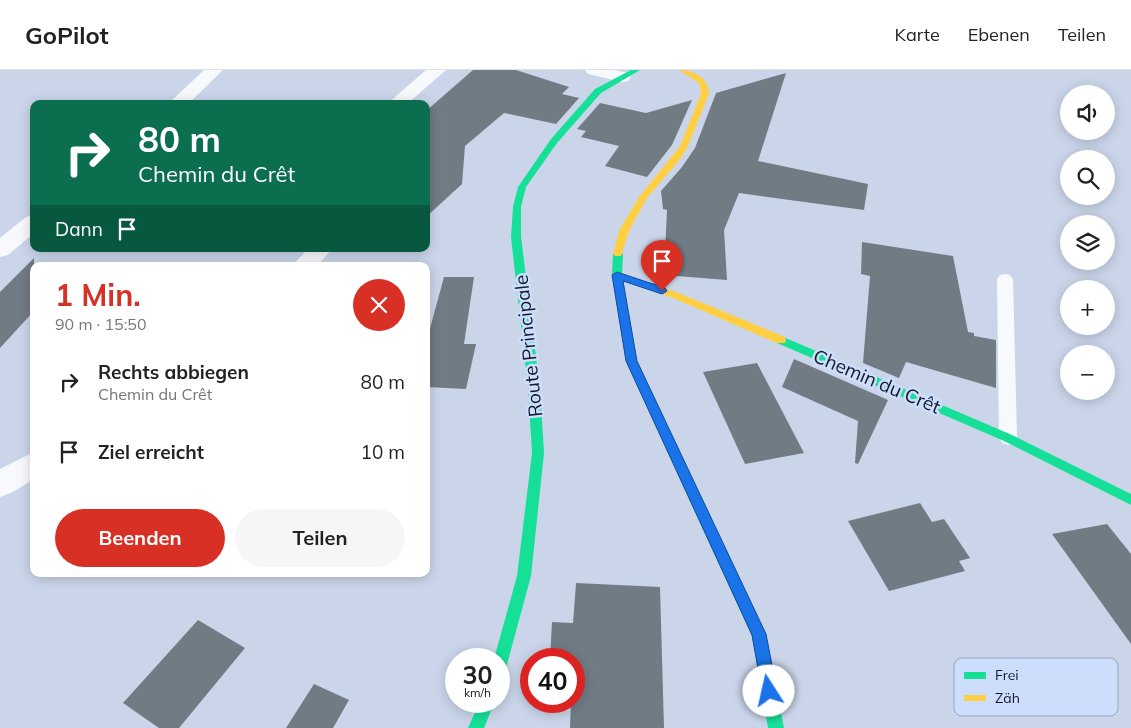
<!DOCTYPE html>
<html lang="de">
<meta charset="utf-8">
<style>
body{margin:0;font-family:Mulish,sans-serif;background:#f6f6f6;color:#222;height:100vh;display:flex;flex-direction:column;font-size:19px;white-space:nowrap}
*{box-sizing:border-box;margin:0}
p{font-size:16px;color:#767676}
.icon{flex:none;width:28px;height:28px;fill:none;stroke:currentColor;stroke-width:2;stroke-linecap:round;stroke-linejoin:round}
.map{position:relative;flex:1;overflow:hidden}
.drawer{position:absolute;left:30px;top:192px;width:400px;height:315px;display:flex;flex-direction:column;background:#fff;border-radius:10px;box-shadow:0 2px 12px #0003}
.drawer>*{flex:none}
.hud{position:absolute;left:30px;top:30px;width:400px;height:152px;border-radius:10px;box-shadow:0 2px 12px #0003;background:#0b6e4f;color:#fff;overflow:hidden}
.fabs{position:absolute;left:1060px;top:15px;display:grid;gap:10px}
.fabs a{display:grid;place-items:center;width:55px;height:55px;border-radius:50%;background:#fff;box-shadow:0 2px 12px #0003;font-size:25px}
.speed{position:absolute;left:445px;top:578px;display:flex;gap:10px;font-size:25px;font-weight:700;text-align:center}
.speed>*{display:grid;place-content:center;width:65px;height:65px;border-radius:50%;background:#fff;box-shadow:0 2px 12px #0003;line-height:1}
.speed small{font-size:12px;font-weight:400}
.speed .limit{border:8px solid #d22;background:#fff;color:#111}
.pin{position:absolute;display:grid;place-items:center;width:42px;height:42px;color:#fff;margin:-51px -21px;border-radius:50% 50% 50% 0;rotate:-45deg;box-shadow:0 0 5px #0007}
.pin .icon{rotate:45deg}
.me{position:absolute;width:55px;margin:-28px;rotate:350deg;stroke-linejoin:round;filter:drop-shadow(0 0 4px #0008)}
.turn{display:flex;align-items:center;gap:18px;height:105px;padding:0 25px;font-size:22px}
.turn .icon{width:65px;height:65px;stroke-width:2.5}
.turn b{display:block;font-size:35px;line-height:42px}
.then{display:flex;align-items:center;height:48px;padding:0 25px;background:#0003;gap:10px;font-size:19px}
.round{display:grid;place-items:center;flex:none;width:52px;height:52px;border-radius:26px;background:#f6f6f6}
.head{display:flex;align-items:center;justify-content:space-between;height:85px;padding:0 25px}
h1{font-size:30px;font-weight:700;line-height:38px;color:#d93025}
.primary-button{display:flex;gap:10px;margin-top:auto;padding:10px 25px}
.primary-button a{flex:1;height:58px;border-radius:30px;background:#d93025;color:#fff;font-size:20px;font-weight:700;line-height:58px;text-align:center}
.primary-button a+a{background:#f6f6f6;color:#222}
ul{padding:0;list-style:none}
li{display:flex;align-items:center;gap:15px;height:70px;padding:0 25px}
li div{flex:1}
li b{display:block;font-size:19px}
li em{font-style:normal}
header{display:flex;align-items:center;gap:30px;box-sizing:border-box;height:70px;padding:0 25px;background:#fff;border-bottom:1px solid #e0e0e0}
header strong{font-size:24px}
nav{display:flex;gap:28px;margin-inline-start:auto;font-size:18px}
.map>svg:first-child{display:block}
.building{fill:#717b84}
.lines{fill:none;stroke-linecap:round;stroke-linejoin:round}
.lane{fill:#f7f9fc;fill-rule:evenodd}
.street{fill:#f7f9fc;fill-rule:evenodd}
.fast{fill:#16e098;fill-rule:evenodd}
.slow{fill:#ffcf43;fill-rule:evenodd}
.route{fill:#1a73e8;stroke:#114b97}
.labels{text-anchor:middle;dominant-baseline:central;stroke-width:5;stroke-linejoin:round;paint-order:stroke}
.street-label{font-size:19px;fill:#121927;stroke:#cddefd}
.key{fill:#cddefd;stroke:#95a3bd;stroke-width:1}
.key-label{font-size:14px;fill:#121927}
</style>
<header>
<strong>GoPilot</strong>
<nav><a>Karte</a><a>Ebenen</a><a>Teilen</a></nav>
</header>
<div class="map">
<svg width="1131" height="658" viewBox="0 0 1131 658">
<rect width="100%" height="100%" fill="#cad5ea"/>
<path class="building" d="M473,0h43l53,17 -7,7 17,4 -23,26 -52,-11 -39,33 -3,38 -36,33v-106z
M786,3l-28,88 110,23 -4,26 -125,-17 -15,37 3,50 -63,-5 3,-65 -4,-1 -2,-18 21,-24 13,-19 21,-55z
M692,30l-20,45 -25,32 -42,-11 14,-20 -38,-9 5,-6 -9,-2 23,-26 46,10z
M862,172l91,14 15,76 6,1v3l22,4v48l-90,-26 -7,16 -36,-15 7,-87 -9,-2z
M34,188v53l-34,37v-56z
M444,207h30l-10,67h12l-10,45 -40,-2v-44z
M794,289l94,41 -30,64 -3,-1 3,-42 -76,-34z
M757,293l23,44 24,46 -59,11 -42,-92z
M920,433l12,19 12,-3 26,39 -11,3 6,10 -76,20 -41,-70z
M1107,454l24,30v90l-79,-110z
M576,513l84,4 4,141h-94l1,-27h3v-42h-24l2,-37 21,1z
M198,550l47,28 -66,80h-20l-36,-25z
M314,614l35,16 -16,28h-47z"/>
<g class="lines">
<path class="lane" d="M1005,204l5,1 3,4 4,159 -3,5 -6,2 -6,-2 -3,-5 -2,-159 3,-4z"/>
<path class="street" d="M204,0h19l-35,34h-20z
M426,0h20l-39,34h-20z
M585,0h30l13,3 3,4 -3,4 -6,1 -34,-8z
M34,145v18l-26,22 -8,2v-19l26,-21z
M308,179h24l-15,17h-25z
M34,382v27l-23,14 -11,4v-28z"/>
<path class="fast" d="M631,0h9l-39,23 -44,50 -31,44 -5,20v30l19,151 4,65 -13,123 -25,92 -2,5 -5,2v-16h-5l23,-83 15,-123 -4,-65 -17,-151 2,-30 5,-20 33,-48 44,-50z
M618,181l5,3 -1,21 14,86 130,274 18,93h-16l-16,-92 -126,-275 -14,-86 1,-21z
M781,266l231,99 119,59v11l-127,-64 -227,-98 -1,-3 1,-3z
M480,631h15l-11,27h-16z"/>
<path class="slow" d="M679,0c15,0 30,8 30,24l-21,52 -7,12 -34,40 -18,33 -8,25h-6l-2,-2 6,-23 20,-34 41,-51 21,-52 -2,-11z
M617,202l64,22 104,43 1,3 -1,3h-8l-104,-45 -59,-21 -2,-2z"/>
</g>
<path class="route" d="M617,202l48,16 2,3 -5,3 -39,-13 14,80 129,273 11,57 -2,5 -6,2 -5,-2 -2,-5 -10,-56 -126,-274 -14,-86z"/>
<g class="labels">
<g class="street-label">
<text transform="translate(528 276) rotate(-96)">Route Principale</text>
<text transform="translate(877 311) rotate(23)">Chemin du Crêt</text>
</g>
</g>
<rect x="954" y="588" width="164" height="58" rx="8" class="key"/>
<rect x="964" y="602" width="22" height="7" fill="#16e098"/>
<rect x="964" y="625" width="22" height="6" fill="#ffcf43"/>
<g class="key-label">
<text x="995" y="610">Frei</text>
<text x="995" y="633">Zäh</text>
</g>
</svg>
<div class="fabs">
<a><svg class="icon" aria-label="sound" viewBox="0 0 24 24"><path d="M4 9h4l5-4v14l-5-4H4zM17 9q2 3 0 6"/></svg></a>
<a><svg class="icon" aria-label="search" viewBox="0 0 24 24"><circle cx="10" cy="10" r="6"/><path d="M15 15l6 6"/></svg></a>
<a><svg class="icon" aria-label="layers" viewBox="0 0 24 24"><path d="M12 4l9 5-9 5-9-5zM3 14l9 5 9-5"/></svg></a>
<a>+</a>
<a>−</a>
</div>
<div class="speed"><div>30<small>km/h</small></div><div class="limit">40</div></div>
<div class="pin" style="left:662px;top:221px;background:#d93025"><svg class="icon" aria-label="arrive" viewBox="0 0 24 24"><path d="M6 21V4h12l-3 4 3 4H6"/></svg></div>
<svg class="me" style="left:769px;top:621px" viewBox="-20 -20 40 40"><circle r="19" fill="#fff"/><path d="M0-13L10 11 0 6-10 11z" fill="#1a73e8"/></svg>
<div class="hud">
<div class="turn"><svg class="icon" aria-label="right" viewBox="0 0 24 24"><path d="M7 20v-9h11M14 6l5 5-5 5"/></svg><div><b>80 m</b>Chemin du Crêt</div></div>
<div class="then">Dann<svg class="icon" aria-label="arrive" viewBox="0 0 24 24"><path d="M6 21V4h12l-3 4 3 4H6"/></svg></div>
</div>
<section class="drawer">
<div class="head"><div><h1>1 Min.</h1><p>90 m · 15:50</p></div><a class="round" style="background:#d93025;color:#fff"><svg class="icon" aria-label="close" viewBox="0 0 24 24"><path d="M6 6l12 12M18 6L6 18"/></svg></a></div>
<ul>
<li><svg class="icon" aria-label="right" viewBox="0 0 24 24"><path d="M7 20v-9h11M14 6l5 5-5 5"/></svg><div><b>Rechts abbiegen</b><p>Chemin du Crêt</p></div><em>80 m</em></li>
<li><svg class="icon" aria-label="arrive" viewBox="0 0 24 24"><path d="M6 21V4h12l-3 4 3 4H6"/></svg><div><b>Ziel erreicht</b></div><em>10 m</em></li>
</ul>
<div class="primary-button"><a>Beenden</a><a>Teilen</a></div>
</section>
</div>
